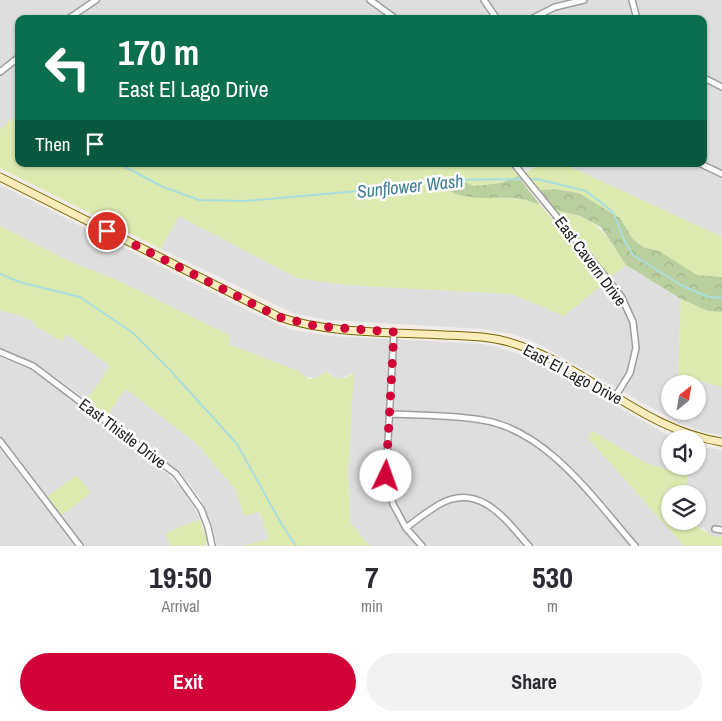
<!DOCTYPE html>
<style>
body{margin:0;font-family:"Archivo Narrow",sans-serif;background:#f2f2f3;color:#2b2b33;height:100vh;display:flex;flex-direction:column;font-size:19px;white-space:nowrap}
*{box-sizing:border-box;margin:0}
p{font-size:16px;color:#7c7c81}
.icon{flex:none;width:28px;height:28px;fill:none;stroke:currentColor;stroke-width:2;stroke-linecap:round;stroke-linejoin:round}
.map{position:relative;height:546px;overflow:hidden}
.side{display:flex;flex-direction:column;background:#fff;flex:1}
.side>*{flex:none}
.top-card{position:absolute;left:15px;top:15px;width:692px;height:152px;border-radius:10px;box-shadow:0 1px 4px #0004;background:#0b6e4f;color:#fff;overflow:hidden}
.needle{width:32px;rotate:30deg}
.controls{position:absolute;left:661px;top:375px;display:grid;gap:10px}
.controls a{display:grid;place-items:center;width:45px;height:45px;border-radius:50%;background:#fff;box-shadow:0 1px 4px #0004;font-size:25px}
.pin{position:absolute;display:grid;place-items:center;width:42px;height:42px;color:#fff;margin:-21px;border:2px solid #fff;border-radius:50%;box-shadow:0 1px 5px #0007}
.me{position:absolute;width:55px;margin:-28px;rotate:3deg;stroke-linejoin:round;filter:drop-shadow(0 0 4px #0008)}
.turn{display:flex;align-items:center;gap:18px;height:105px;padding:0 20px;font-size:22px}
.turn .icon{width:65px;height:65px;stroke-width:2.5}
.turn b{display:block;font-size:35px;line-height:42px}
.then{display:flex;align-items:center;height:48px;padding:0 20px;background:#0003;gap:10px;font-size:19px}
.eta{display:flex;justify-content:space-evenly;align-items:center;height:85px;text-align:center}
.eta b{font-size:30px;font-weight:700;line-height:35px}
.button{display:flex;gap:10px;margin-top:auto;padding:10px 20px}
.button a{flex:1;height:58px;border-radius:30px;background:#d10238;color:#fff;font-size:20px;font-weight:700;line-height:58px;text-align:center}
.button a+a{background:#f2f2f3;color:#2b2b33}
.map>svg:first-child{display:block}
.residential{fill:#dfdedf;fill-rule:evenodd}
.grass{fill:#dceaaf}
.forest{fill:url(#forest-crowns)}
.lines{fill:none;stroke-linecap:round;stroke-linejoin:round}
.stream{stroke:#aadedc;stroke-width:2}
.street-casing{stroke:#9e9e9e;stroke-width:8}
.secondary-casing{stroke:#7b6906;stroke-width:9}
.street{stroke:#fff;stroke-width:5}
.secondary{stroke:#f9edbe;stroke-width:7}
.route{stroke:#d10238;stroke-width:9;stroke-dasharray:0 16.2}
.labels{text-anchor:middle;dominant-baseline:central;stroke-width:5;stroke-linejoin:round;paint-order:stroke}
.street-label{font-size:16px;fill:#212121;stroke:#fff}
.water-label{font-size:18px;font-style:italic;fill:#417e91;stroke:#fff}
</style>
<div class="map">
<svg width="722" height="546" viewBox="0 0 722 546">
<defs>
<pattern id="forest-crowns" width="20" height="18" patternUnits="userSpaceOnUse" patternTransform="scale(1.25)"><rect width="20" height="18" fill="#b9d09e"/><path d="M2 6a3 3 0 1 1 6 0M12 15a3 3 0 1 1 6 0" fill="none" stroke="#9fb288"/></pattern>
</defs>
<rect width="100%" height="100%" fill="#f1ece8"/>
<path class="residential" d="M0,0h722v237l-158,-73h140v-145h-685v95l-19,15z
M0,185l251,127 38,17 42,7 152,8 18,4 34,12 140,79h-5v27h28v-20l24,4v86l-8,1 -5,-2 -3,-5 -19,-9h11v-27h-28v20l-7,-7 -1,-8 5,-10 21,-5v-8l-42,-13 -54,-32 -4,7 96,108h-314l-20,-23 -2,-51 5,-99 -13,6 -5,-1 -8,-7 -11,7 -13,-2 -7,-6 -68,-26 3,-8 -114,-56 -48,-19 -69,-35z
M179,216l118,62 48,7 167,9 52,22 62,-51 55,34 -3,76 44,12v48l-18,-3 -24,-8 -141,-80 -26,-10 -30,-5 -157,-9 -33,-7 -132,-64zM670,384h28v27h-28z
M0,311l16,3 18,7 1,5 27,15 5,-7 44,32 -24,34 -49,-35 -38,-17z
M0,357l31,13 17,12 112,85 25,25 15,27 -34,14 4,13h-170z
M126,389l70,54 40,47 8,26 14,-5 12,28 -28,7h-25l-5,-22 -11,-24 -11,-16 -15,-16 -68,-52z"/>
<path class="grass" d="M19,114v50h489l10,12 -17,7 -27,3 -23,-10 14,21 57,2 18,6 65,78 -41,33 -52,-22 -167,-9 -48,-7 -118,-62 -18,33 -161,-81v-39z
M542,164h22l158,73v40l-25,-1 -38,-25 -16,-4 -10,-8 -13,-21 -41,-25 -24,-4 -15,1 -15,-17z
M556,210c45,10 46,20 70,55l-15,13z
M0,226l69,35 48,19 114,56 -3,8 68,26 13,9 7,-1 11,-7c6,9 18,11 27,1l-6,100 2,51 20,23h-128l27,-7 -10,-27 -15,4 -8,-26 -40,-47 -70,-54 -19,27 -20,-16 23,-34 -43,-32 -5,7 -27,-15 -2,-5 -17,-7 -16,-3z
M681,299l27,12 14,1v75l-44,-12z
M592,431l54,32 42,13v8l-21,5c-5,10 -7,18 3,25v7c5,0 11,-1 16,0 14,3 25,20 36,15v10h-38l-96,-108z
M77,475l14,18 -29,22 -14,-19z
M200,519l7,22 -2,5h-35l-4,-13z"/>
<path class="forest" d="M451,176l23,10 27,-3 17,-7 22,29c-6,-2 -12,-5 -19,-6 -26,-4 -55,5 -78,-12v-4z
M555,189l24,4 41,25 13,21 10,8 16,4 38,24 25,2v35l-14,-1 -27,-12 -55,-34 -25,-38 -21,-11 -24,-6 -16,-20z"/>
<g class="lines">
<path class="stream" d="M120,164l43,23 36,13 45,1 138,-12 50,-9 105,-1 49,12 27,21 12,30 8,13 48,30 27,12 14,1
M0,274l23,9 57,14 53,36 37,37 67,74 44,79 15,23"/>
<defs>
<path id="street" d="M370,0l26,19
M484,0l13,19
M632,0l5,19
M68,19l28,-19
M531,19l24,-12 29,-7
M0,72l19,-15
M704,78l18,9
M514,164l107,132 12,26 3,26 -6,25 -15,24
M701,164l21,10
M394,332l-8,144 7,28 13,24 16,18
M0,352l33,14 143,108 25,35 7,18 4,19
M390,414c30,1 62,1 92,6 65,10 112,79 153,126
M0,441l80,105
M406,528c10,-8 21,-16 32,-23 41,-24 67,14 91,41
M715,529l7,1"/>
<path id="secondary" d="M0,177l279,140c50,17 113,15 165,18 24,1 48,1 71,9 73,23 128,86 207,98"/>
</defs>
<use href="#street" class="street-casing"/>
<use href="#secondary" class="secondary-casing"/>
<use href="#street" class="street"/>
<use href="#secondary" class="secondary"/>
</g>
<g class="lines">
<path class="route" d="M107,231l172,86 37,9 78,6 -8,144"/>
</g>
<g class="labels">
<g class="street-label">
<text transform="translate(591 261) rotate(53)">East Cavern Drive</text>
<text transform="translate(573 374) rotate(28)">East El Lago Drive</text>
<text transform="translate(123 433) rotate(37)">East Thistle Drive</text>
</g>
<g class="water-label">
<text transform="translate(410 186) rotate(-6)">Sunflower Wash</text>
</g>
</g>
</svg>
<div class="controls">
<a><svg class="needle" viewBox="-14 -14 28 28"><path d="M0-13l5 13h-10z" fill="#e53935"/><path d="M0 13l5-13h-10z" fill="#7c7c81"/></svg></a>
<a><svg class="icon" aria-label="sound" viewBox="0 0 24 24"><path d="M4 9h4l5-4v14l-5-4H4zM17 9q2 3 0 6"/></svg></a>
<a><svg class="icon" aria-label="layers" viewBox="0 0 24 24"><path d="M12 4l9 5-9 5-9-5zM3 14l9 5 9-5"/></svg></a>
</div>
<div class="pin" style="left:107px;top:231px;background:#d93025"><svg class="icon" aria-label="arrive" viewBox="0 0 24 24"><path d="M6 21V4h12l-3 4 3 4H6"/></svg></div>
<svg class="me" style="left:386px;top:476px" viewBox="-20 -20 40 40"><circle r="19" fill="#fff"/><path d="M0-13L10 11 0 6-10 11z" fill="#d10238"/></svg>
<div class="top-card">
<div class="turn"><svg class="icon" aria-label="left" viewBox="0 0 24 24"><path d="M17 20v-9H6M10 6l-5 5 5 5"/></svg><div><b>170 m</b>East El Lago Drive</div></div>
<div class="then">Then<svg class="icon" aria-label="arrive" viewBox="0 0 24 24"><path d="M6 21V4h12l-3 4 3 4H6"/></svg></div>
</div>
</div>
<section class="side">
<div class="eta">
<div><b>19:50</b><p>Arrival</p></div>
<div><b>7</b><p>min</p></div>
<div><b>530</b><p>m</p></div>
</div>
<div class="button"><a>Exit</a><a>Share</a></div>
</section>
